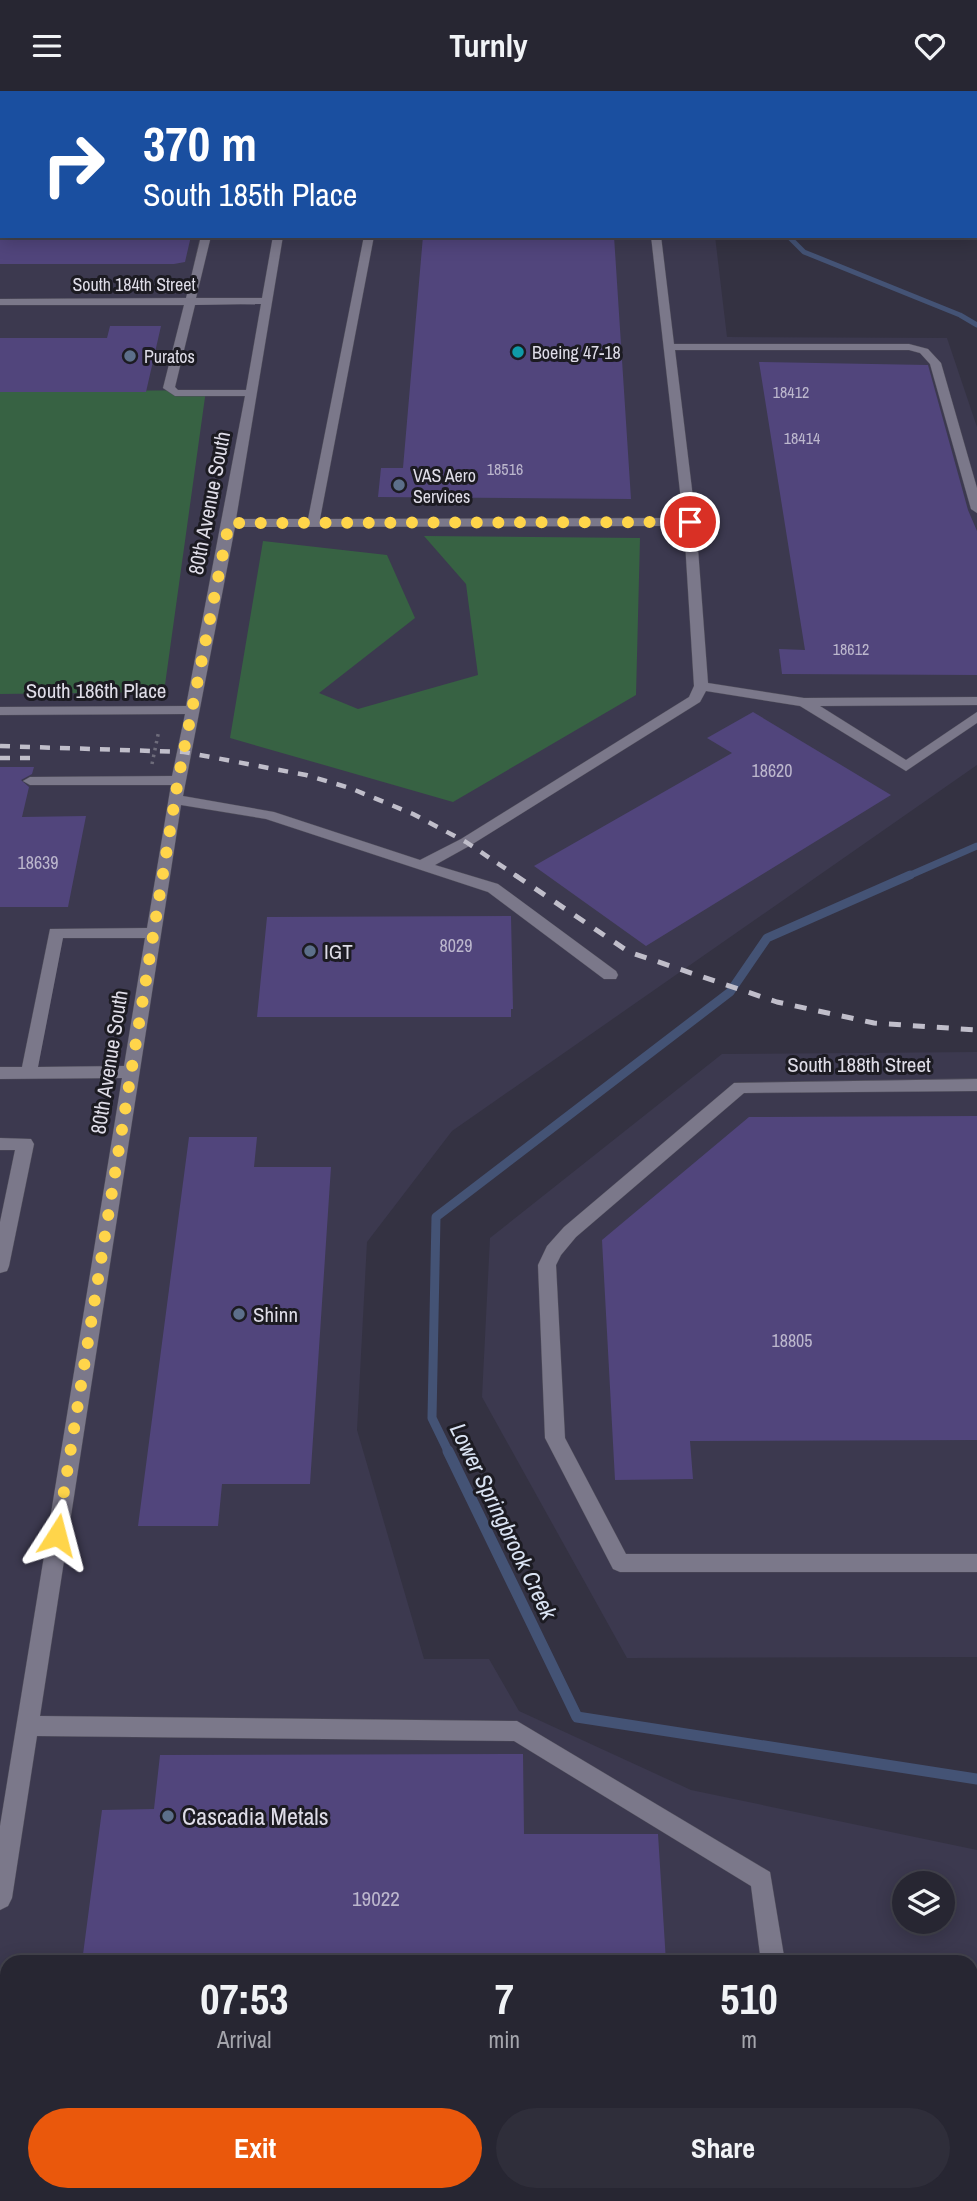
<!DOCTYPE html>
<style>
body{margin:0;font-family:"Archivo Narrow",sans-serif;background:#2f2e3a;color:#f1f3f6;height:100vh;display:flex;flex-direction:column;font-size:26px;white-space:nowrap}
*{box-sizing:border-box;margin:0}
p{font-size:23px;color:#a4a5ac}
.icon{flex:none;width:38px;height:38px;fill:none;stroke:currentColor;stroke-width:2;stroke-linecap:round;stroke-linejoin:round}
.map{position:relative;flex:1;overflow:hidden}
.panel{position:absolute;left:0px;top:1864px;width:978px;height:247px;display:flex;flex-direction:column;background:#272632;border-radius:21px 21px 0 0;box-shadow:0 4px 18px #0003,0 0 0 2px #43434d}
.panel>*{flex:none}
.top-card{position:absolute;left:0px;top:0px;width:978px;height:147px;box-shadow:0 4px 18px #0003,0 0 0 2px #43434d;background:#1a4fa0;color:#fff;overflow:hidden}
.fabs{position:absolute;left:892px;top:1780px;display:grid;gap:14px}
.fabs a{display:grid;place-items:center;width:63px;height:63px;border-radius:50%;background:#272632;box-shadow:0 4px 18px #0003,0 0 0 2px #43434d;font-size:35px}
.pin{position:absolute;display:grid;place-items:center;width:60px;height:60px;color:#fff;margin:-30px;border:4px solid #fff;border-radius:50%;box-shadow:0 2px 7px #0007}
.me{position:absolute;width:77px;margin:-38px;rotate:9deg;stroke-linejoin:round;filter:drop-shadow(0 0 5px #0008)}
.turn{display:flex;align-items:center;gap:24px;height:147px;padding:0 28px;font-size:32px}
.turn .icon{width:91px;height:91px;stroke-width:2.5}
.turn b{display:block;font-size:49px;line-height:60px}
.eta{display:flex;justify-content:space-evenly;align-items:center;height:119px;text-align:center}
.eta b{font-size:42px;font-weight:800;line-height:49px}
.primary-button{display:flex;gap:14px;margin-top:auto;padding:14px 28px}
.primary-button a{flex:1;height:80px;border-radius:42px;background:#ea580c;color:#fff;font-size:28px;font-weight:800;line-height:80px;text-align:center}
.primary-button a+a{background:#2f2e3a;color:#f1f3f6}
header{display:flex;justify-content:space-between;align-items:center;height:91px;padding:0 28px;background:#272632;font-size:32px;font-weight:800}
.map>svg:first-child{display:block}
.built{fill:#3c394f;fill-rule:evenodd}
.green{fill:#376243}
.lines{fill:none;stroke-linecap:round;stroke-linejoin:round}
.stream-far3{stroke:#445375;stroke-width:5}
.stream-far2{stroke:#445375;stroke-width:7}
.stream-far1{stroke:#445375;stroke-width:9}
.stream{stroke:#445375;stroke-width:11}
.building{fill:#51457c}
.minor-casing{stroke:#4f4d5a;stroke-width:1}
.path{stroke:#6e6c7b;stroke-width:3.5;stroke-dasharray:2.5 4.5;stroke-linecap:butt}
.minor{fill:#7b788a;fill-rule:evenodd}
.rail-far1{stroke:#c0beca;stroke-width:4.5;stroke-dasharray:10 10;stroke-linecap:butt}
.rail{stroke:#c0beca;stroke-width:5;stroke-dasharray:12 12;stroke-linecap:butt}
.route{stroke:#ffd54a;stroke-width:12;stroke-dasharray:0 21.6}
.culture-dot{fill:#0f9aa8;stroke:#1c1b22;stroke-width:2.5}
.service-dot{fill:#5c6f8a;stroke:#1c1b22;stroke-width:2.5}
.labels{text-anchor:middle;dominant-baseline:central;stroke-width:6;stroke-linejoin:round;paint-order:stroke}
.far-number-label{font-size:16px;fill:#bcb7cd}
.far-street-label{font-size:18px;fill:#dfdde8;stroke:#1c1b22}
.far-poi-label{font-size:18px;fill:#dfdde8;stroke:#1c1b22;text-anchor:start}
.number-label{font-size:18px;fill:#bcb7cd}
.street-label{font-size:21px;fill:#dfdde8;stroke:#1c1b22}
.poi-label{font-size:21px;fill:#dfdde8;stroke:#1c1b22;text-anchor:start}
.near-number-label{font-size:21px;fill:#bcb7cd}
.water-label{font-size:23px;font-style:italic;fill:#dae3f3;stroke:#1c1b22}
.near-poi-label{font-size:24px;fill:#dfdde8;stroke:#1c1b22;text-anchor:start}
</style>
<header><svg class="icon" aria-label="menu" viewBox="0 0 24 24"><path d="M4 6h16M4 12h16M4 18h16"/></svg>Turnly<svg class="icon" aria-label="heart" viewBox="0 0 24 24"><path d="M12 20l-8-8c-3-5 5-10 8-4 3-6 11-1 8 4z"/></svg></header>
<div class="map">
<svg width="977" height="2110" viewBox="0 0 977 2110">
<rect width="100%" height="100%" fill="#343242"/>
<path class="built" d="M0,0h560l2,2h-560v143h713l12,101 220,1 30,89v338l-525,366 -85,111 -10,188 67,229h65l30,52 172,79 286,60v351h-977zM905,1792h38v38h-38zM7,1871h964v233h-964z
M977,961v605l-350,1 -145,-261 8,-159 232,-184z"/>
<path class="green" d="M206,299l-42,302 -164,2v-302z
M424,445l216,2 -4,157 -183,107 -223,-64 33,-197 124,14 28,63 -96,75 39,16 120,-34 -12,-91z"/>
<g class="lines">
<path class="stream-far3" d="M613,0l2,2
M788,145l16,16 156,63 17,10"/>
<path class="stream-far2" d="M906,786l71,-31"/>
<path class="stream-far1" d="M449,1362l-17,-35 4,-201 294,-225 37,-54 143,-63"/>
<path class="stream" d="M448,1360l129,266 400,62"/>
</g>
<path class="building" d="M0,145h191l-6,26 -11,2h-174z
M423,145h191l17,263 -253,-2 3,-29h22z
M110,235h51l-15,66h-146v-54h107z
M759,271l169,3 40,145 9,21v144l-195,-1 -3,-25 26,1z
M753,621l138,83 -245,151 -112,-80 198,-113 -25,-15z
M0,676h34l-2,7 -11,6 8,7 -7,30 64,-1 -18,91h-68z
M511,825l2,93h-2v8h-254l10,-100z
M977,1025v324l-287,1 3,38 -78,1 -13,-240 147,-123z
M189,1046h68l-3,30h77l-21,317h-88l-4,42h-80z
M523,1663l1,80h134l8,128h-584l20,-152 52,-1 6,-54z"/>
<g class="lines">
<defs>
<path id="minor" d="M326,0h10v2h-10z
M392,0h10v2h-10z
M519,0h10l1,2h-9z
M788,0h10l1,2h-9z
M976,18h1v6h-1z
M0,28h2v6h-2z
M976,50h1v6h-1z
M976,87h1v7h-1z
M976,134h1v6h-1z
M201,145h10l-15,62h66l11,-62h10l-47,283h72l56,-283h10l-54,283 363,-1 -32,-282h10l13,108h235l19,5 13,14 36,125v25l-6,-4 -41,-145 -10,-11 -11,-3h-234l21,172 12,161 96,15 173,-1v8l-157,1 86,54 71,-48v11l-71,48 -106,-65 -94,-15 -6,11 -229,143 -36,20 63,19 118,87 2,4 -2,4h-12l-116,-87 -222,-73 -85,-14 -141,911 477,5 253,151 15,90h-24l-10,-76 -237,-145 -477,-5 -25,162 -4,8 -8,4v-84l122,-748 -122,1v-12h22l28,-138 97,-1 24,-143h-141l-7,-4 7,-4 142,-1 13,-62 -185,1v-8l186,-1 59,-310h-70l-12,-8 21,-83h-184v-6l186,-1zM261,213l-15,86h-68l-3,-3 20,-82zM684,435l10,160 -5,11 -228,142 -41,21 -146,-48 -91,-16 52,-269zM63,847h82l-21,128 -86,1z
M977,988v12l-233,2 -168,144 -15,18 -5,10 9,173 61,116h351v18h-357l-7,-3 -68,-131 -7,-173 9,-19 17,-19 170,-144z
M0,1047l31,1 3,5 -25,122 -2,5 -7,2v-51l15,-72h-15z
M971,1991h6v26h-6z
M928,2104h26l1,6h-26z"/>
</defs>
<use href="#minor" class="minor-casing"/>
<path class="path" d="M152,673l7,-34"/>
<use href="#minor" class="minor"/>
<path class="rail-far1" d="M0,655l184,6 122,23 44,13 63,26 53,28 52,35
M0,667h35"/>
<path class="rail" d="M515,784l114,77 148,50 97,21 103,7"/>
</g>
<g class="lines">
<path class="route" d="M57,1444l121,-755 51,-257 461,-1"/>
</g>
<circle class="culture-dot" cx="518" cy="261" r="7"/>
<g class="service-dot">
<circle cx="130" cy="265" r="7"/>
<circle cx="399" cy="394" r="7"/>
<circle cx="310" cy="860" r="7"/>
<circle cx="239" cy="1223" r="7"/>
<circle cx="168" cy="1725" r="7"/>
</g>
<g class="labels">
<g class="far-number-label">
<text x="791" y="301">18412</text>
<text x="802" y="347">18414</text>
<text x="505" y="378">18516</text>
<text x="851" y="558">18612</text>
</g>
<g class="far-street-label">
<text x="134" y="193">South 184th Street</text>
</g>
<g class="far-poi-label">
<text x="532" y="261">Boeing 47-18</text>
<text x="144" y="265">Puratos</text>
<text x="413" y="384">VAS Aero<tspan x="413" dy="21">Services</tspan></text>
</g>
<g class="number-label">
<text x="772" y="679">18620</text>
<text x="38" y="771">18639</text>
<text x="456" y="854">8029</text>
<text x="792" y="1249">18805</text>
</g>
<g class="street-label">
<text transform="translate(209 412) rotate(-79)">80th Avenue South</text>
<text x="96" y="599">South 186th Place</text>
<text transform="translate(109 971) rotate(-81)">80th Avenue South</text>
<text x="859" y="973">South 188th Street</text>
</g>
<g class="poi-label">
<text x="324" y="860">IGT</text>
<text x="253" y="1223">Shinn</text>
</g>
<g class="near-number-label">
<text x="376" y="1807">19022</text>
</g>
<g class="water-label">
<text transform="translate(504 1430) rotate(64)">Lower Springbrook Creek</text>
</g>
<g class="near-poi-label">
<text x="182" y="1725">Cascadia Metals</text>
</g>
</g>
</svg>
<div class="fabs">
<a><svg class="icon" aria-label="layers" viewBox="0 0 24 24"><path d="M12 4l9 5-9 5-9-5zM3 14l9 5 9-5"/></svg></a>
</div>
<div class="pin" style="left:690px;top:431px;background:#d93025"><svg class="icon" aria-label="arrive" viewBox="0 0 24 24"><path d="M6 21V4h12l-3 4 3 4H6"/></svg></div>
<svg class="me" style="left:57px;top:1444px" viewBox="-20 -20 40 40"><path d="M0-17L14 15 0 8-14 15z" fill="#ffd54a" stroke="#fff" stroke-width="4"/></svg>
<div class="top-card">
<div class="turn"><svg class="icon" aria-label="right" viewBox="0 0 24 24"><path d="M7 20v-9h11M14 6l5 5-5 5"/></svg><div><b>370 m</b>South 185th Place</div></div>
</div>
<section class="panel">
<div class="eta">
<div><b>07:53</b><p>Arrival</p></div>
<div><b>7</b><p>min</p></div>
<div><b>510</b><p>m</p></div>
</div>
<div class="primary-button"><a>Exit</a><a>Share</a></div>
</section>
</div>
